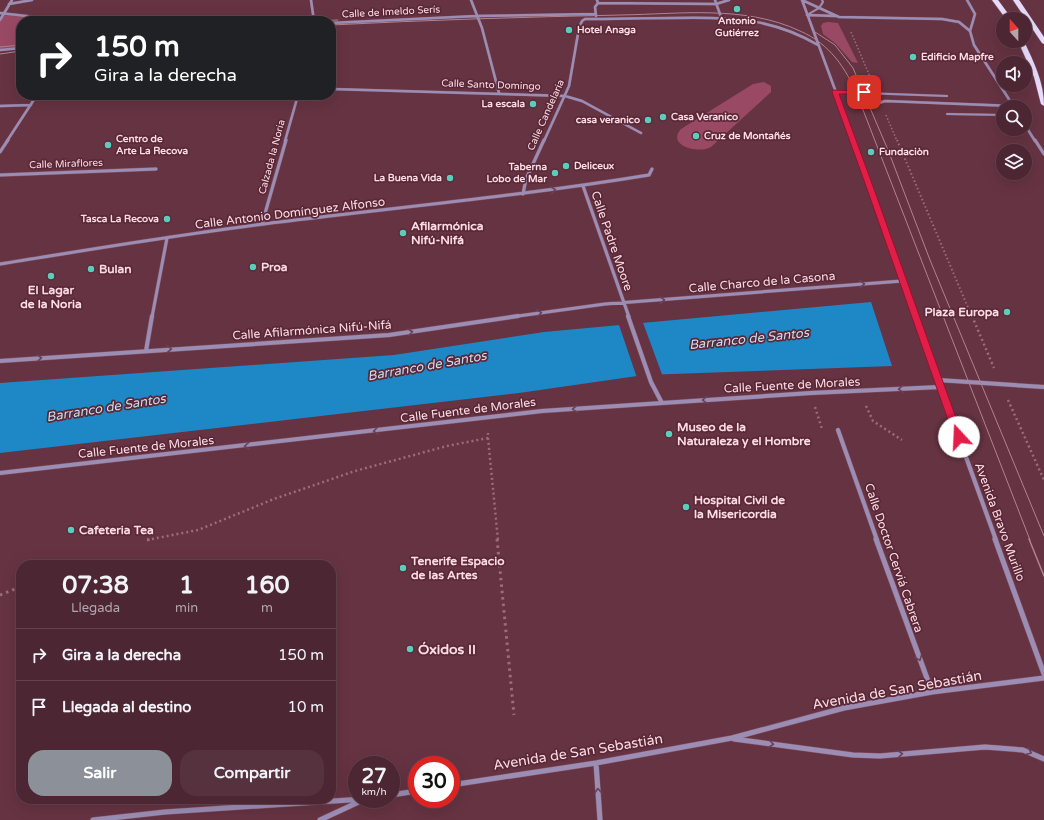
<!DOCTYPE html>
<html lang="es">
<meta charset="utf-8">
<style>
body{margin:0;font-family:"Varela Round",sans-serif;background:#56323e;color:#f1f3f6;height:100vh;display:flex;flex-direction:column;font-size:15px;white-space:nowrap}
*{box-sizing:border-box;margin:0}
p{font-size:13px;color:#b2a5ac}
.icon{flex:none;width:22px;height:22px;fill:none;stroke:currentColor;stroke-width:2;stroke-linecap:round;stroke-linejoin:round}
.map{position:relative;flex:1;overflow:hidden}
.side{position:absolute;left:16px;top:560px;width:320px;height:244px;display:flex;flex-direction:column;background:#4c2632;border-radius:16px;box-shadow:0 4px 16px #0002,0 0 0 1px #63434d}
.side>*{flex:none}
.hud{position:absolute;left:16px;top:16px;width:320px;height:84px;border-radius:16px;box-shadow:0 4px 16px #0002,0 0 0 1px #63434d;background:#202124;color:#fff;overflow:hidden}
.needle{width:26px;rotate:339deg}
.buttons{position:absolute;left:996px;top:12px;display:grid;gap:8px}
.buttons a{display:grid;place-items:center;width:36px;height:36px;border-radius:50%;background:#4c2632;box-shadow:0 4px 16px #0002,0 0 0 1px #63434d;font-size:20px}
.speed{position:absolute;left:348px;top:756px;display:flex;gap:8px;font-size:20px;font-weight:700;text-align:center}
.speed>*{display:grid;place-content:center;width:52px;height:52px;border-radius:50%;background:#4c2632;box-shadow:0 4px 16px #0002,0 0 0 1px #63434d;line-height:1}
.speed small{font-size:10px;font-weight:400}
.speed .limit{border:6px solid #d22;background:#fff;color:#111}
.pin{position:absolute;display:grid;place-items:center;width:34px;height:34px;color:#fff;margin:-17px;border-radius:8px;box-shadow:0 2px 6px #0006}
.me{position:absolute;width:44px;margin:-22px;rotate:340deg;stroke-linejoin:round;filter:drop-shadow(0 0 3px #0008)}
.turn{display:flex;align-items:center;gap:14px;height:84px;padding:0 12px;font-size:18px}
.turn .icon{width:52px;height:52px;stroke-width:2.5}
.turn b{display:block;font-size:28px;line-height:34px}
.eta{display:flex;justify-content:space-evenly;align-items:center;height:68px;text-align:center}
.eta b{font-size:24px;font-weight:700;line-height:28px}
.action{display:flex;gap:8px;margin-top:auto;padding:8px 12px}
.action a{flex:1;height:46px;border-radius:16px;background:#8c9099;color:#fff;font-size:16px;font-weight:700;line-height:46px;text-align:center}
.action a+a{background:#56323e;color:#f1f3f6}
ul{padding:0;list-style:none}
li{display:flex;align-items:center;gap:12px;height:52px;padding:0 12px;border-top:1px solid #63434d}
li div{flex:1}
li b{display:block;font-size:15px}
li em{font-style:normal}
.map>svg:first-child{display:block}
.green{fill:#9a4964}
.water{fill:#1e88c6}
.pier{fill:#663343}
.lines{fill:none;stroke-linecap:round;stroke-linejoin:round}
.lane-casing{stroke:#815160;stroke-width:2.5}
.street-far3-casing{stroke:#815160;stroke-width:3}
.street-far2-casing{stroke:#815160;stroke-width:4}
.street-far1-casing{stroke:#815160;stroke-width:5}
.street-casing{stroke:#815160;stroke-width:6}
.primary-casing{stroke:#815160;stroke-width:1}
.path-far3{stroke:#9a6d7a;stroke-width:1.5;stroke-dasharray:1.5 2;stroke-linecap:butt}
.path-far2{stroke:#9a6d7a;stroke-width:2;stroke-dasharray:1.5 2.5;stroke-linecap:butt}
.path-far1{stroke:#9a6d7a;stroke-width:2.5;stroke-dasharray:2 3;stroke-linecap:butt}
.path{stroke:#9a6d7a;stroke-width:3;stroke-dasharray:2.5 4;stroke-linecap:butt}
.lane{stroke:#9b8db4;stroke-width:2}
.street-far3{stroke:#9b8db4;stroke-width:2.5}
.street-far2{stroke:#9b8db4;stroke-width:3}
.street-far1{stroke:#9b8db4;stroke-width:4}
.street{stroke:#9b8db4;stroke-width:5}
.primary{fill:#e7dcfc;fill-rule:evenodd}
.tram-far1{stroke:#ae8490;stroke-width:1}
.tram{stroke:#ae8490;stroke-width:1.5}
.oneway{stroke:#6a4157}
.route{fill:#e11d48;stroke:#92132f}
.poi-dot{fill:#5bcebb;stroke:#5a2838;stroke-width:1.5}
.labels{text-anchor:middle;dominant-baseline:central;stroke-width:3.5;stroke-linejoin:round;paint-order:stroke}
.far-street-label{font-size:10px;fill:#fcdbe3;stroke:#5a2838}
.far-poi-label{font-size:10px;font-weight:bold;fill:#fcdbe3;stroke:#5a2838;text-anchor:start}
.street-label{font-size:12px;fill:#fcdbe3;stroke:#5a2838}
.poi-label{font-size:12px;font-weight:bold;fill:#fcdbe3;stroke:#5a2838;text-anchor:start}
.water-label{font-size:13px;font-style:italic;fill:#c7dded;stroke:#5a2838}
.near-poi-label{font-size:14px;font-weight:bold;fill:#fcdbe3;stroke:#5a2838;text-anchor:start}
.near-street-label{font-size:14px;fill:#fcdbe3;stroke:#5a2838}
</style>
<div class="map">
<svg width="1044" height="820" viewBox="0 0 1044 820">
<rect width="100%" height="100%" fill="#663343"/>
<path class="green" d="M3,15l67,6h-49v27l-21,2v-30z
M828,22l10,1 20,40 -6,-1 -16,-18 -13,-10 -2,-8 2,-3z
M764,82l7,4v6l-60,55c-12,7 -45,-1 -30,-18l72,-45z"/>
<path class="water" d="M871,302l21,64 -248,9 -125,18 -519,60v-70l394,-28 150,-23z"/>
<path class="pier" d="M642,320l21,57 -26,1 -19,-56z"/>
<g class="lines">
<defs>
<path id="lane" d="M807,15l12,-7 4,-6 -1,-2
M835,92l112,4
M947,114l56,1"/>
<path id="street-far3" d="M311,0l3,21
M471,0l11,28 17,65
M715,0l6,17
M802,0l52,141
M802,0l37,17 103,2 17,3 11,9
M967,0l8,14 -5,17 4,14 40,62
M598,3l118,1 13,-4
M9,4l23,-4
M0,13l70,8
M807,15l28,1
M596,16l-1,-9 3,-4 -1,-3
M0,20l12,-20
M331,23l146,-7 119,-2
M0,50l21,-2
M331,89l234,7 17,5 59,32
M853,105l17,1 15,-5 128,5
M0,106l31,-1
M1025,125l10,16
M7,141l30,-46
M285,141l13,-46
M544,141l25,-55 10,-58 3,-7 3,-2c30,0 59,-1 89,-1 54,-1 96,-1 144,27"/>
<path id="street-far2" d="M853,140l63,177
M1035,140l9,14
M0,152l8,-12
M0,175l156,-6
M583,186l46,131
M523,194l3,-15 18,-39
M262,224l24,-84
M0,264c88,-14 175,-29 264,-40 128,-16 257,-28 385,-49l3,-6
M152,317l15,-79
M511,317l94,-13 297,-23"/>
<path id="street-far1" d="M628,316l23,66 11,21
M915,316l81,224
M146,351l6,-35
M0,361l389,-26 129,-19
M938,380l106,7
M838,430l39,110
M0,473l542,-62 269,-18 129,-6"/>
<path id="street" d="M876,539l56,153
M995,539l49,135
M734,739l119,16 27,1 105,-9 38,3 21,9
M596,763l4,57
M451,785l145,-22 136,-25 112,-30 88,-16 112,-14
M391,795l26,-4
M93,820l72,-8 199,-13
M320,820l43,-20"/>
<path id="primary" d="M992,0h6l14,19h-6z
M1013,0h6l25,37v7l-2,-1z
M1018,41h6c10,22 20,41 20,65l-3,-2 -7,-27z"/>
</defs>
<use href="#lane" class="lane-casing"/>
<use href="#street-far3" class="street-far3-casing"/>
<use href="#street-far2" class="street-far2-casing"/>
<use href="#street-far1" class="street-far1-casing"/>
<use href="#street" class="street-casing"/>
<use href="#primary" class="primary-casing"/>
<path class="path-far3" d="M851,32l20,47
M886,115l11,26"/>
<path class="path-far2" d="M897,140l75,177"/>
<path class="path-far1" d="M972,316l22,52
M1008,400l36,80
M866,406l7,15 29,19
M815,407l7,22
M488,438l10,102
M147,540l51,-10 76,-31 81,-28 92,-25 41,-8v-5"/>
<path class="path" d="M497,539l17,176
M147,540l5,-1
M0,595l15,-6"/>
<use href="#lane" class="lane"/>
<use href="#street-far3" class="street-far3"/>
<use href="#street-far2" class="street-far2"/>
<use href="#street-far1" class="street-far1"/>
<use href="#street" class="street"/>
<use href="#primary" class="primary"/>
<path class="tram-far1" d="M319,21l19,-1
M331,25c97,-5 193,-8 290,-10 59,-1 124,-10 179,16 30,13 46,37 58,66l172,443
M812,30l23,15 18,23 35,82 42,110 114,276
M0,47l21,-2
M0,54l21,-3"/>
<path class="tram" d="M1029,539l15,37"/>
</g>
<defs><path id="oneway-chevron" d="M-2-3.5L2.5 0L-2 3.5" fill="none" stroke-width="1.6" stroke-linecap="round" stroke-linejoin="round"/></defs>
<g class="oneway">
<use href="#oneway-chevron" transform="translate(553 190) rotate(-8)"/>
<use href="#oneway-chevron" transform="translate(862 284) rotate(-4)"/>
<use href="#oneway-chevron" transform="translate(662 300) rotate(-3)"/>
<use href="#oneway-chevron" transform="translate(539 313) rotate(-8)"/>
<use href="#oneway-chevron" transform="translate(410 332) rotate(-7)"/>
<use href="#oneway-chevron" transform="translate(169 349) rotate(-4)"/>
<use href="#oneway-chevron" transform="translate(39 358) rotate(-4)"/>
<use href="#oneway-chevron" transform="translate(901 389) rotate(177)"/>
<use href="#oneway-chevron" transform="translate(705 400) rotate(176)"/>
<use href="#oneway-chevron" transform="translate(575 409) rotate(176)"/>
<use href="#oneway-chevron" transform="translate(376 431) rotate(173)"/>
<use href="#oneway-chevron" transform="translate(247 446) rotate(174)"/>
<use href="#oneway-chevron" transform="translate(919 658) rotate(69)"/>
<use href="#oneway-chevron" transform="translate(771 744) rotate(8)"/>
<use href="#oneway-chevron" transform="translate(1029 752) rotate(21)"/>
<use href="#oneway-chevron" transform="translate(900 754) rotate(-5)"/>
<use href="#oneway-chevron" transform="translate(598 791) rotate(-93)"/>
</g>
<path class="route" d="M833,90l31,1 3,1 -3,2h-25c43,114 82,229 124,343l-1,3 -3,1 -4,-1 -1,-3c-41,-115 -80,-231 -122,-345z"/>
<g class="poi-dot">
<circle cx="737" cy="9" r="4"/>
<circle cx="569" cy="30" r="4"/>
<circle cx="913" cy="57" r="4"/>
<circle cx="533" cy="104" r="4"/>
<circle cx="663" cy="117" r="4"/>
<circle cx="648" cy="120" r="4"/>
<circle cx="696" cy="136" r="4"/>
<circle cx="108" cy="145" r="4"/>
<circle cx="871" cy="152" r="4"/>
<circle cx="566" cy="166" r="4"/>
<circle cx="555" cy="173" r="4"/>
<circle cx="450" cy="178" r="4"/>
<circle cx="167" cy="219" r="4"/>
<circle cx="403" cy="233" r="4"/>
<circle cx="253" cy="267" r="4"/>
<circle cx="91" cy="269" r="4"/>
<circle cx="51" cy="276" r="4"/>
<circle cx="1007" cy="312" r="4"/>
<circle cx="669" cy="434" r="4"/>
<circle cx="686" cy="507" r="4"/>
<circle cx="71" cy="530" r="4"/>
<circle cx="403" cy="568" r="4"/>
<circle cx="410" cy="649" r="4"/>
</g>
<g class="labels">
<g class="far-street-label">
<text transform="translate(391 12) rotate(-3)">Calle de Imeldo Serís</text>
<text transform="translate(491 85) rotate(2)">Calle Santo Domingo</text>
<text transform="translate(546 115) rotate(-66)">Calle Candelaria</text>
<text transform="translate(272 157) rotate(-75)">Calzada la Noria</text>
<text transform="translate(66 164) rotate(-2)">Calle Miraflores</text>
</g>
<g class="far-poi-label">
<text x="737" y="21" text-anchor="middle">Antonio<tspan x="737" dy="12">Gutiérrez</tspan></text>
<text x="577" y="30">Hotel Anaga</text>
<text x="921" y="57">Edificio Mapfre</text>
<text x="525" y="104" text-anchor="end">La escala</text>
<text x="671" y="117">Casa Veranico</text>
<text x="640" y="120" text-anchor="end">casa veranico</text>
<text x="704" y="136">Cruz de Montañés</text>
<text x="116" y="139">Centro de<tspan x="116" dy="12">Arte La Recova</tspan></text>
<text x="879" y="152">Fundaciòn</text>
<text x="574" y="166">Deliceux</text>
<text x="547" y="167" text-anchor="end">Taberna<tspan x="547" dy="12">Lobo de Mar</tspan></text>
<text x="442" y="178" text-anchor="end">La Buena Vida</text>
<text x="159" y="219" text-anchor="end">Tasca La Recova</text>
</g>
<g class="street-label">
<text transform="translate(290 213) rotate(-7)">Calle Antonio Domínguez Alfonso</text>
<text transform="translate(612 241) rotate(71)">Calle Padre Moore</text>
<text transform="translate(762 282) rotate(-5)">Calle Charco de la Casona</text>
<text transform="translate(312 330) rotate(-4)">Calle Afilarmónica Nifú-Nifá</text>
<text transform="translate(792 385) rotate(-3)">Calle Fuente de Morales</text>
<text transform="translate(468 410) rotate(-7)">Calle Fuente de Morales</text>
<text transform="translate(146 447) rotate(-6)">Calle Fuente de Morales</text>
<text transform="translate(1000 522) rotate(70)">Avenida Bravo Murillo</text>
<text transform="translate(894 558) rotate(71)">Calle Doctor Cerviá Cabrera</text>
</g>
<g class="poi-label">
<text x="411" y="226">Afilarmónica<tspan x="411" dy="14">Nifú-Nifá</tspan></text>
<text x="261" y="267">Proa</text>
<text x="99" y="269">Bulan</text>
<text x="51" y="290" text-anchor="middle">El Lagar<tspan x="51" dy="14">de la Noria</tspan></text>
<text x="999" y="312" text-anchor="end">Plaza Europa</text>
<text x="677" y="427">Museo de la<tspan x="677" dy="14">Naturaleza y el Hombre</tspan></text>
<text x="694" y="500">Hospital Civil de<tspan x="694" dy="14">la Misericordia</tspan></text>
<text x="79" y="530">Cafeteria Tea</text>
<text x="411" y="561">Tenerife Espacio<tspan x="411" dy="14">de las Artes</tspan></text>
</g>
<g class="water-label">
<text transform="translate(749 339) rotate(-6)">Barranco de Santos</text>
<text transform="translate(427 366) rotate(-10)">Barranco de Santos</text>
<text transform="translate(106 408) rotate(-9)">Barranco de Santos</text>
</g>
<g class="near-poi-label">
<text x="418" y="649">Óxidos II</text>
</g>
<g class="near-street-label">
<text transform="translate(897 690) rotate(-10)">Avenida de San Sebastián</text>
<text transform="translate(578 752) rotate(-9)">Avenida de San Sebastián</text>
</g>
</g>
</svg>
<div class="buttons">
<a><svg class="needle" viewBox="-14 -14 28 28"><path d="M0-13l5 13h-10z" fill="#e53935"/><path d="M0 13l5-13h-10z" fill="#b2a5ac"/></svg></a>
<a><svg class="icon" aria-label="sound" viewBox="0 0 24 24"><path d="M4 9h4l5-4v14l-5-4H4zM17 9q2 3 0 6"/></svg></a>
<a><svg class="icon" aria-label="search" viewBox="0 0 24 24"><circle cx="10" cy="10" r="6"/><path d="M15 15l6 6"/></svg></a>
<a><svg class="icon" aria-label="layers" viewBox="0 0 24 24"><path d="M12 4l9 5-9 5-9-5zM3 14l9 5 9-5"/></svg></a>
</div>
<div class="speed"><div>27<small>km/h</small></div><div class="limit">30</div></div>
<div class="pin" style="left:864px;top:92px;background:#d93025"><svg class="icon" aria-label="arrive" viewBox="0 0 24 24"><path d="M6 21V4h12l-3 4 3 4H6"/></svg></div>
<svg class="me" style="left:959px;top:437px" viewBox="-20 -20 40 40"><circle r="19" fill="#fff"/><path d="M0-13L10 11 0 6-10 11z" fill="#e11d48"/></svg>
<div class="hud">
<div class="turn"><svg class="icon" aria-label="right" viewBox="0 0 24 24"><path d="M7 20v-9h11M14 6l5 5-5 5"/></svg><div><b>150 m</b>Gira a la derecha</div></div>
</div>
<section class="side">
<div class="eta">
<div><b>07:38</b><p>Llegada</p></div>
<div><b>1</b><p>min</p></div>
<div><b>160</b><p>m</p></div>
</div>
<ul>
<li><svg class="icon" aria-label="right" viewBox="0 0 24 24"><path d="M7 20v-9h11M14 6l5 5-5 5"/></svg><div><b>Gira a la derecha</b></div><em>150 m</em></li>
<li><svg class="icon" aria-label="arrive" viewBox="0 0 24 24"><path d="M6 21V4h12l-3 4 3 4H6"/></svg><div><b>Llegada al destino</b></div><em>10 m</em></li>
</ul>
<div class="action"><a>Salir</a><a>Compartir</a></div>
</section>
</div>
